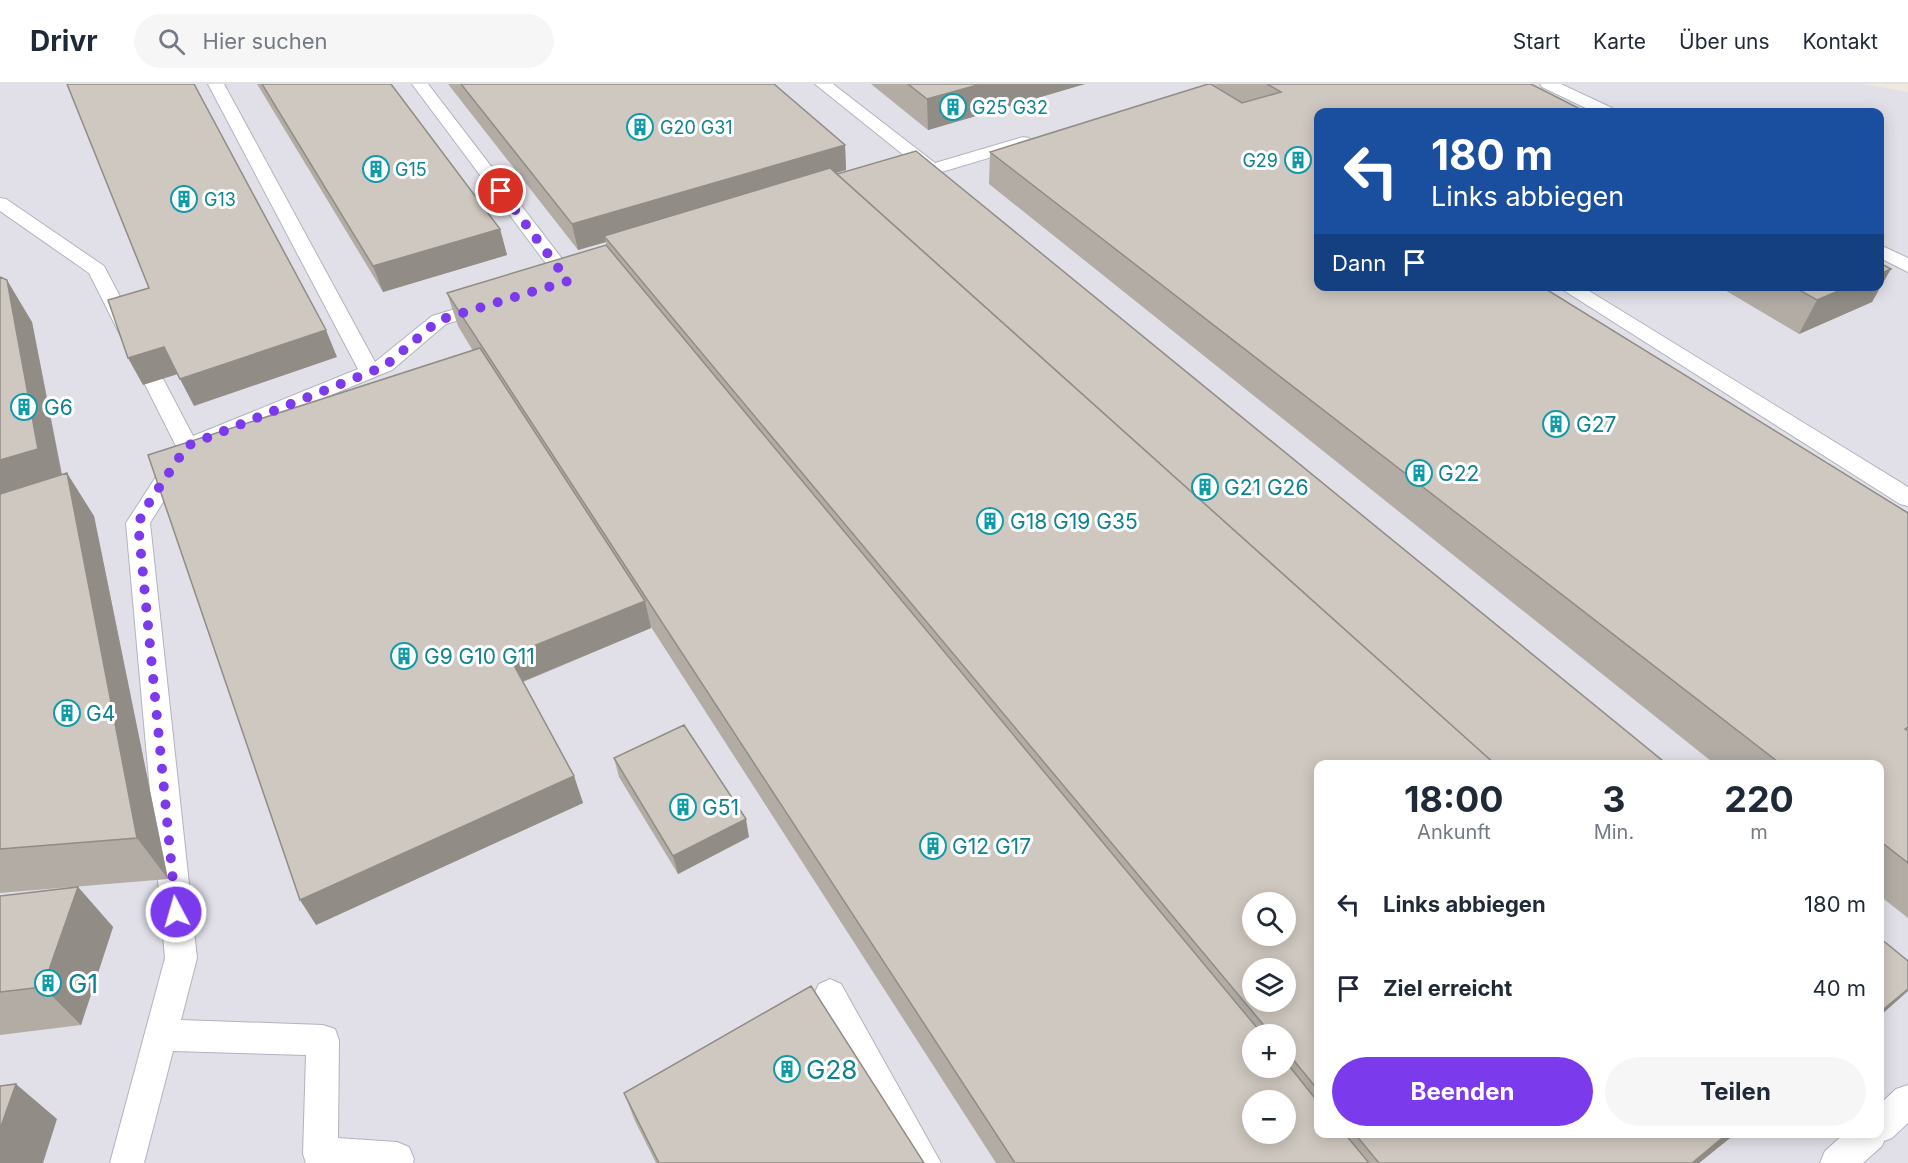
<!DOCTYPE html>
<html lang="de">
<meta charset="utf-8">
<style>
body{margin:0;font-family:Inter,sans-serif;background:#f6f6f7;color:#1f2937;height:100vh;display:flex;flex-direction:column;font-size:22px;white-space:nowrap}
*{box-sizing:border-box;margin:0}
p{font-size:20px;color:#747a83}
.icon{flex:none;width:33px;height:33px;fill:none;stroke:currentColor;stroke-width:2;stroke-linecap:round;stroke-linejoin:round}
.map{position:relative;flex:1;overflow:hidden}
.drawer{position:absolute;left:1314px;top:676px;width:570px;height:378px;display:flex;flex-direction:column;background:#fff;border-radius:12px;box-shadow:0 3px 15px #0003}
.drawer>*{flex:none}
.banner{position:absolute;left:1314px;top:24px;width:570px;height:183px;border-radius:12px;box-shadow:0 3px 15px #0003;background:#1a4fa0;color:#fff;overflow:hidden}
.fabs{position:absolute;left:1242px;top:808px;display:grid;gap:12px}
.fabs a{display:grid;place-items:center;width:54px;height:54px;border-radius:50%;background:#fff;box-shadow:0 3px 15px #0003;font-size:30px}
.pin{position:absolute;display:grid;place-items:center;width:51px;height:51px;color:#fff;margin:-26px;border:3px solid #fff;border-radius:50%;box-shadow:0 2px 6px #0007}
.me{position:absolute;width:66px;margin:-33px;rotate:354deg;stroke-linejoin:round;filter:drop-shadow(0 0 4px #0008)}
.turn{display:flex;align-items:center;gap:21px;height:126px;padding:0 18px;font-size:27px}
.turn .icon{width:78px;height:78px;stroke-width:2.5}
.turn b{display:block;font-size:42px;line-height:51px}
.then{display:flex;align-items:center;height:57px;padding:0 18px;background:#0003;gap:12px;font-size:22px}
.eta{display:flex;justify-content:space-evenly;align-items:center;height:102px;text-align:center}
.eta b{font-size:36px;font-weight:700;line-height:42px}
.primary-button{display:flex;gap:12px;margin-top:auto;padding:12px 18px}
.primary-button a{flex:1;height:69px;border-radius:36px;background:#7c3aed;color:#fff;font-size:24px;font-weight:700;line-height:69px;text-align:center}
.primary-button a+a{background:#f6f6f7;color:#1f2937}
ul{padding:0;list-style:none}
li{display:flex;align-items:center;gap:18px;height:84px;padding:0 18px}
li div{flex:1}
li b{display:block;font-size:22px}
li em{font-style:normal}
header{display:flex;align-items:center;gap:36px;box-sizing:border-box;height:84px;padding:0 30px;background:#fff;border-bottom:2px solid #e0e1e3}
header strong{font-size:28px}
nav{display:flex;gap:33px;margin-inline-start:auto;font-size:21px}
.search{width:420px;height:54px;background:#f6f6f7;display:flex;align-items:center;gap:15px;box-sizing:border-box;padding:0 21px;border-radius:33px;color:#747a83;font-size:22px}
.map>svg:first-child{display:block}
.industrial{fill:#e1e0e8;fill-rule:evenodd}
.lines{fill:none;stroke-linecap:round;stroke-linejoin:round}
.lane-casing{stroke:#afb4be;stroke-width:2}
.lane{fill:#fff;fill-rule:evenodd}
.wall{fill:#b2aca5;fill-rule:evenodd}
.shaded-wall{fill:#918c86}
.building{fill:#cfc8c0;stroke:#918c86;stroke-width:1.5;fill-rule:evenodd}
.route{stroke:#7c3aed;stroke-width:10;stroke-dasharray:0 18}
.labels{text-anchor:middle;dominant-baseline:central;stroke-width:6;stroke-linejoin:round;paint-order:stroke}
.far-culture-label{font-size:18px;fill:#0d838f;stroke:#fff;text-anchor:start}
.culture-label{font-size:21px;fill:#0d838f;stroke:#fff;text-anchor:start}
.near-culture-label{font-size:26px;fill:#0d838f;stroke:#fff;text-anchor:start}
</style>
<header>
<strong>Drivr</strong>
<div class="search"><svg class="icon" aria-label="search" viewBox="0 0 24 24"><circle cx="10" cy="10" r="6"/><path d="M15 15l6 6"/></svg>Hier suchen</div>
<nav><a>Start</a><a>Karte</a><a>Über uns</a><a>Kontakt</a></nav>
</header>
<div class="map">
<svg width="1908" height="1079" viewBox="0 0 1908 1079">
<rect width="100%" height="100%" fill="#f0e7df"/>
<path class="industrial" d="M0,0h1862l46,8v1071h-1908zM1318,28h562v174h-562zM1318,681h562v369h-562zM1252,819h34v33h-34zM1252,885h34v33h-34zM1252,951h34v33h-34zM1252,1017h34v33h-34z"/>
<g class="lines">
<defs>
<path id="lane" d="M208,0h16l151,278 57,-46 56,-17 7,2 3,4 -3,4 -49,15 -54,46 -183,75 -11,1 -48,77 47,435 -16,62 142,5 12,4 4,11 -1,98 59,4 12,5 5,12 -1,4h-107l-3,-9 3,-99 -133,-4 -29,112h-34l55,-205 -39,-435 50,-77 -87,-173 -89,-62v-13l6,1 98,67 89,170 165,-67z
M412,0h16l148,193 3,4 -3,4h-14z
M815,0h18l102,79 88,-26 6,1 3,4 -3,4 -91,27h-12z
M1540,0h21l51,24 2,4h-20l-52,-25z
M1880,161l28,13v14l-28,-14z
M1557,202h24l327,201v19l-8,-2z
M830,895l11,5 100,179h-36l-91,-169 5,-10z
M1908,1001v38l-16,15 -8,3 -2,5 -19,17h-43l5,-12 19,-17h36v-30l16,-15z"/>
</defs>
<use href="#lane" class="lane-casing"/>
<use href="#lane" class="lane"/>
</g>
<path class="wall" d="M257,0h134l109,145 7,26 -124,37z
M448,0h326l71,61 1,25 -10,3 482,592v369h417l-36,29h-703l-345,-536v1l-128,54 51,94 9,27 -267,122 157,-574 -15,-25 -11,-33 159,-48v-3l-28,8zM1252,951h34v33z
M871,0h214l-157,46z
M1213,0h318l-213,202 590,227v405l-28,-22v-131h-164l-727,-581 1,-32 252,-49z
M0,193l32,45 30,152 32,42 74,363 -168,14z
M1718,202h162l-8,16 -73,32z
M614,674l135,79 -71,37 -59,-97z
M78,803l35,40 -32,98 -81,10v-139z
M624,1009l300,70h-268l-21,-42z"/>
<path class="shaded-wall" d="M981,0h104l-157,46 -1,-31z
M845,61l1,25 -237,71 -5,-5 2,6 -28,8 -6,-26z
M500,145l7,26 -124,37 -10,-26z
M1891,185l-19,33 -73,32 18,-34 33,-14h30v-12z
M7,196l25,42 33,170 -65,19v-51z
M326,246l11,27 -143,49 -14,-27z
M164,263l14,27 -35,11 -15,-27z
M67,389l27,43 74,363 -31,-41z
M645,517l6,27 -132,55 -10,-27z
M574,692l9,27 -267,122 -16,-25z
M746,735l3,18 -71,37 -5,-18z
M78,803l35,40 -32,98 -38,-38z
M1908,905v2l-28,25v-4z
M16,1000l41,35 -14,44h-43v-34z
M1727,1050h8l-36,29h-7z"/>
<path class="building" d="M67,0h127l132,246 -146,49 -16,-32 -36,11 -20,-58 41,-12z
M262,0h129l109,145 -127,37z
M461,0h313l71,61 -273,79z
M908,0h73l-54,15z
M1208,0h3l31,19 39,-11 -14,-8h264l55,28h-268v174h223l367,227v214l-3,2 3,2v132l-28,-22v-76h-98l-792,-613z
M916,67l752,614h-172l-659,-591z
M830,84l666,597h-178v325l-32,-39v-16h-14l-668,-799zM1252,819h34v33h-34zM1252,885h34v33h-34z
M606,161l657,790h-11v33h34v-6l32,40v32h27l24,29h-354l-568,-870zM1252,1017h34v33h-34z
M1880,179l11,6 -11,5z
M0,193l7,3 31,169 -38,11z
M1792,202h58l-33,14z
M480,264l165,253 -136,55 65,120 -274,124 -152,-445z
M67,389l70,365 -137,11v-355z
M684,641l62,94 -73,37 -59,-98z
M78,803l-35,100 -43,5v-96z
M1880,854l28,23v28l-28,23z
M811,902l113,177h-265l-35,-70z
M16,1000l-16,45v-43z
M1355,1050h372l-35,29h-313z"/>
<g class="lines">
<path class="route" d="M176,828l-38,-389 12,-22 37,-55 198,-80 54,-46 129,-39 -67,-90"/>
</g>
<defs>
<symbol id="building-ring" viewBox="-11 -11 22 22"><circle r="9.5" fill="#fff" stroke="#0f9aa8" stroke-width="1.5"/><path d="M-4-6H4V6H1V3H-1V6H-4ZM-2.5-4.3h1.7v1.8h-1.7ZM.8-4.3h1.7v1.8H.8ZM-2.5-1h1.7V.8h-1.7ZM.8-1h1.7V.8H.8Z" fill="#0f9aa8"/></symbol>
</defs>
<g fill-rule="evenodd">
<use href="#building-ring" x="938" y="8" width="30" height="30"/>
<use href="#building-ring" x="625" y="28" width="30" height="30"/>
<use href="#building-ring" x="1283" y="61" width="30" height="30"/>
<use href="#building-ring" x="361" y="70" width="30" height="30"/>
<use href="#building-ring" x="169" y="100" width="30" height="30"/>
<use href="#building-ring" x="9" y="308" width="30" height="30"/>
<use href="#building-ring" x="1541" y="325" width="30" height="30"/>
<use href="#building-ring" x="1404" y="374" width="30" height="30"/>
<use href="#building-ring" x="1190" y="388" width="30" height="30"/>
<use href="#building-ring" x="975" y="422" width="30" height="30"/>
<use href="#building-ring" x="389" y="557" width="30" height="30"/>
<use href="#building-ring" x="52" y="614" width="30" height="30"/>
<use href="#building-ring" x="668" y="708" width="30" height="30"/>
<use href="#building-ring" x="918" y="747" width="30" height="30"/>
<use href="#building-ring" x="33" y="884" width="30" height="30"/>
<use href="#building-ring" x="772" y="970" width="30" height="30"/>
</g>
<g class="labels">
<g class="far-culture-label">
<text x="972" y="23">G25 G32</text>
<text x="660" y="43">G20 G31</text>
<text x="1278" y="76" text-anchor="end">G29</text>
<text x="395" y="85">G15</text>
<text x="204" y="115">G13</text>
</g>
<g class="culture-label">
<text x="44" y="323">G6</text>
<text x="1576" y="340">G27</text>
<text x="1438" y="389">G22</text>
<text x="1224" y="403">G21 G26</text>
<text x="1010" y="437">G18 G19 G35</text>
<text x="424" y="572">G9 G10 G11</text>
<text x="86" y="629">G4</text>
<text x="702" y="723">G51</text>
<text x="952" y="762">G12 G17</text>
</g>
<g class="near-culture-label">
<text x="68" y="899">G1</text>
<text x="806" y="985">G28</text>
</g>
</g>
</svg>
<div class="fabs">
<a><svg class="icon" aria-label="search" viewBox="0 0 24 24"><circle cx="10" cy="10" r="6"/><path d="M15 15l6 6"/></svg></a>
<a><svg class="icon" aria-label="layers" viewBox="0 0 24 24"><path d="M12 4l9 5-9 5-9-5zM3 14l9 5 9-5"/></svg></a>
<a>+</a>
<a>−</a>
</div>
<div class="pin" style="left:501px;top:107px;background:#d93025"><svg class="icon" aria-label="arrive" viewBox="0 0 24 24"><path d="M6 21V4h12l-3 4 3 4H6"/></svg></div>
<svg class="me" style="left:176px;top:828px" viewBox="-20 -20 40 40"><circle r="17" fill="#7c3aed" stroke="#fff" stroke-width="3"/><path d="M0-11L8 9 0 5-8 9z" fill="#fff"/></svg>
<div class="banner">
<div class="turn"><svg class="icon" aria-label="left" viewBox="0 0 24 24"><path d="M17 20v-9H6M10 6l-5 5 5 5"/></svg><div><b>180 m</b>Links abbiegen</div></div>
<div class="then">Dann<svg class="icon" aria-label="arrive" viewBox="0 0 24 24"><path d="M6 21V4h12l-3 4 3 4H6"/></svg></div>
</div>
<section class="drawer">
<div class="eta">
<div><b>18:00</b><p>Ankunft</p></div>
<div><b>3</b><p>Min.</p></div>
<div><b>220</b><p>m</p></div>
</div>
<ul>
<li><svg class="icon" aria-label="left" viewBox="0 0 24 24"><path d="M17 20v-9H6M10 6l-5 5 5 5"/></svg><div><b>Links abbiegen</b></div><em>180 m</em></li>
<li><svg class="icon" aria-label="arrive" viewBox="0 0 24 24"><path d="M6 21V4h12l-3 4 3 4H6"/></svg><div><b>Ziel erreicht</b></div><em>40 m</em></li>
</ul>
<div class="primary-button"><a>Beenden</a><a>Teilen</a></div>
</section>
</div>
